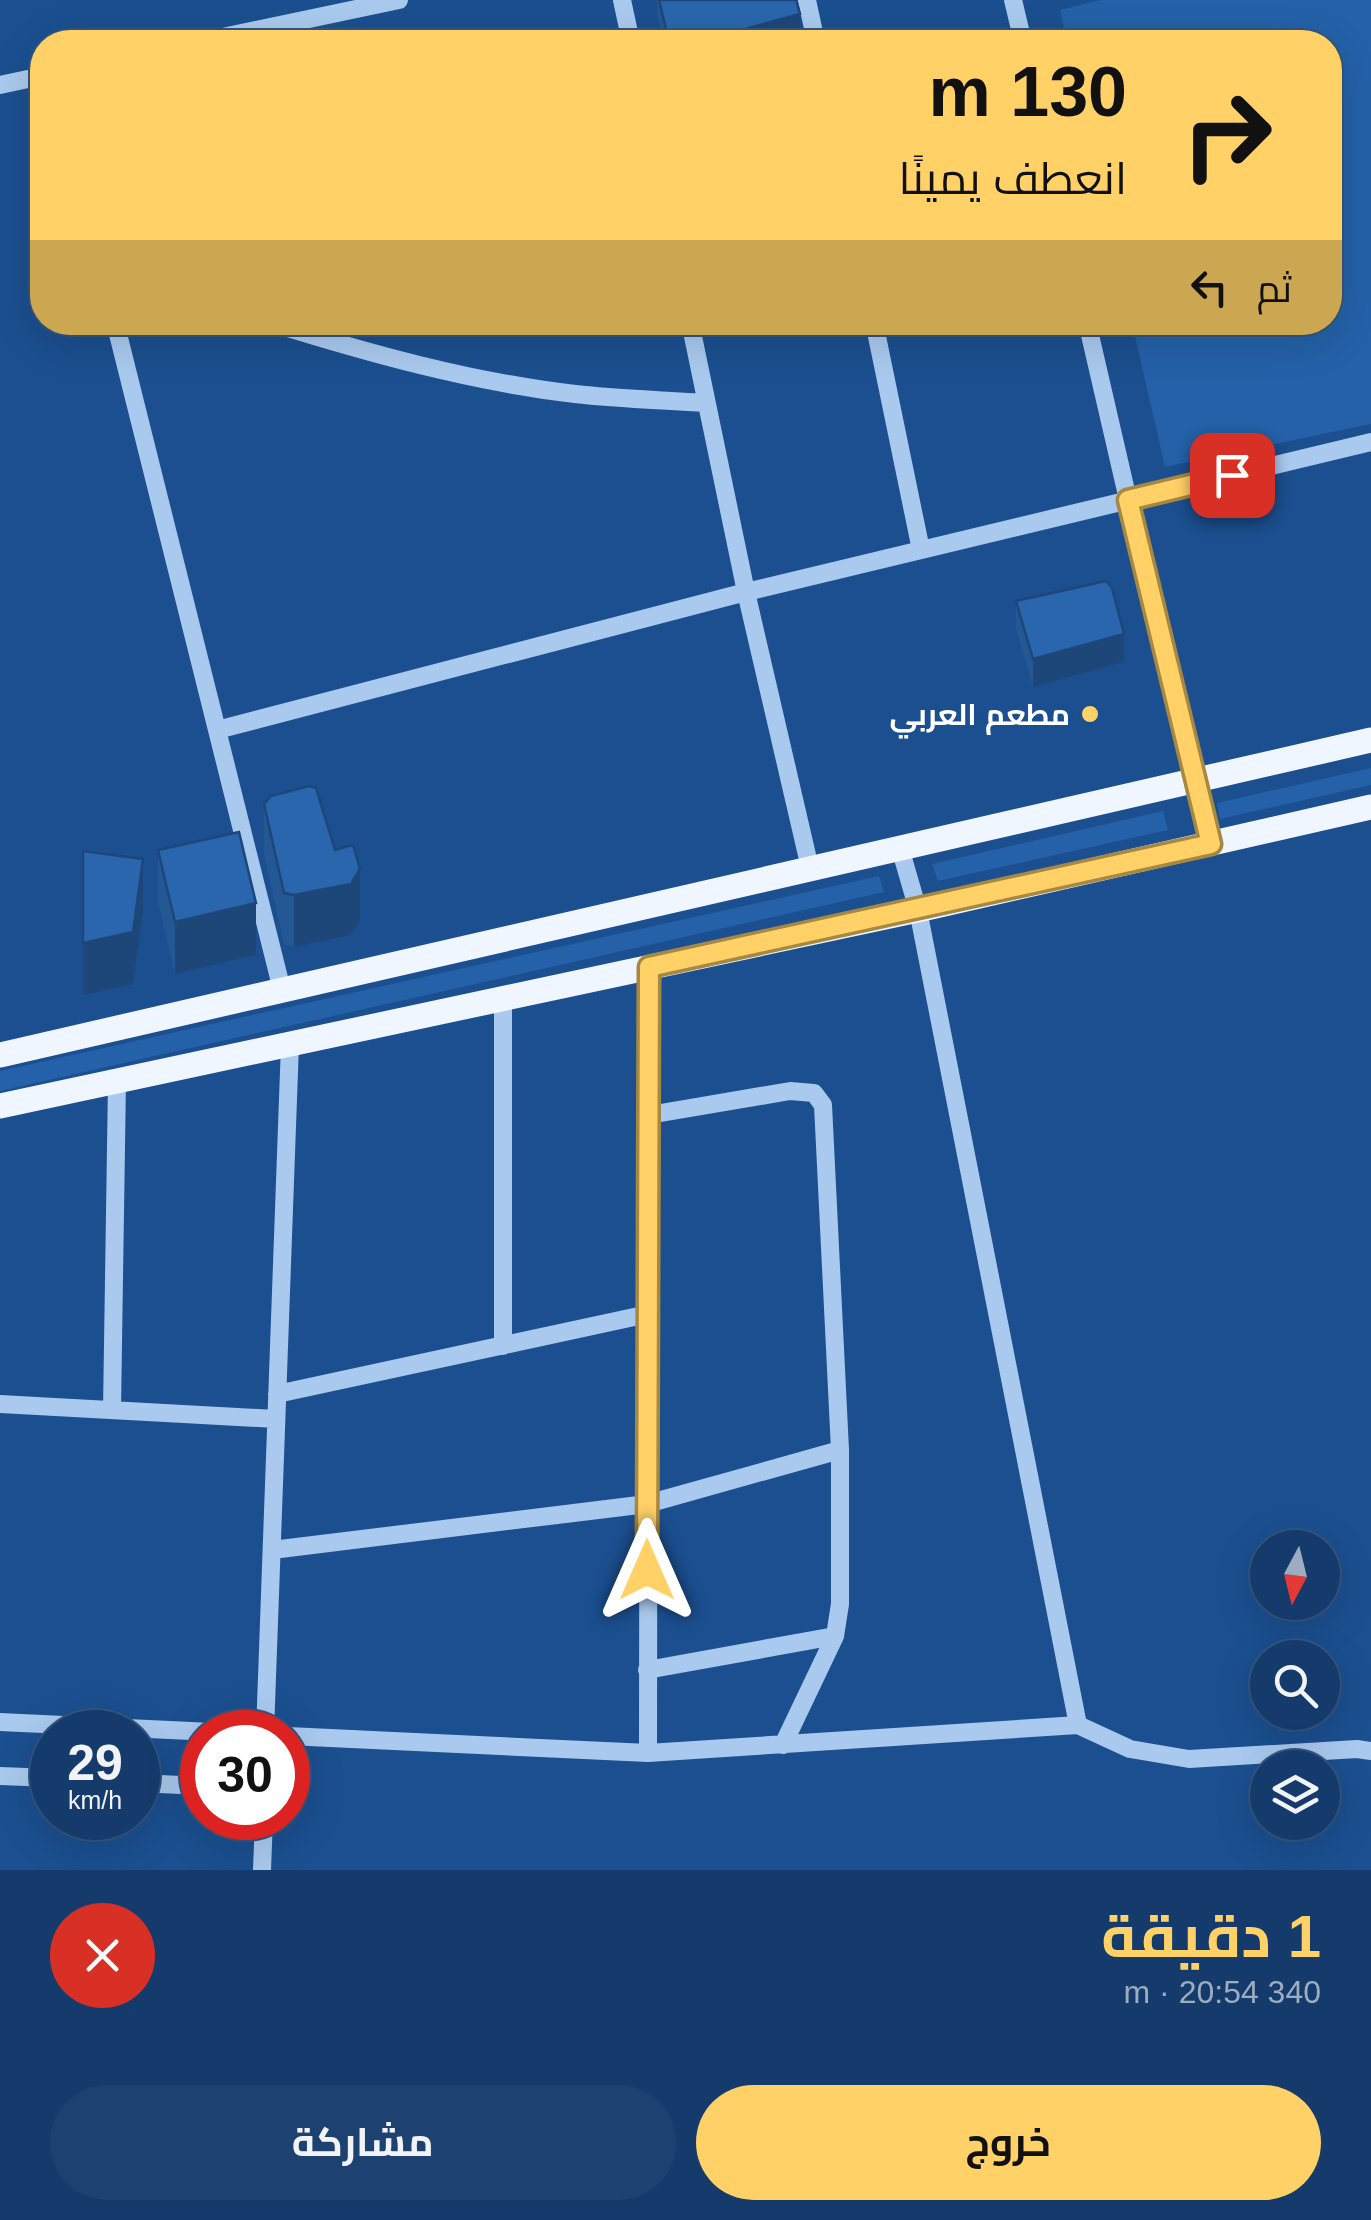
<!DOCTYPE html>
<html lang="ar">
<meta charset="utf-8">
<style>
body{margin:0;font-family:Arial,Cairo,sans-serif;background:#1d4271;color:#f1f3f6;direction:rtl;height:100vh;display:flex;flex-direction:column;font-size:38px;white-space:nowrap}
*{box-sizing:border-box;margin:0}
p{font-size:32px;color:#9dadc1}
.icon{flex:none;width:55px;height:55px;fill:none;stroke:currentColor;stroke-width:2;stroke-linecap:round;stroke-linejoin:round}
.map{position:relative;height:1870px;overflow:hidden;direction:ltr}
.sheet{display:flex;flex-direction:column;background:#143b6b;flex:1}
.sheet>*{flex:none}
.guide{position:absolute;left:30px;top:30px;width:1312px;height:305px;border-radius:40px;box-shadow:0 10px 40px #0002,0 0 0 2px #33557e;direction:rtl;background:#ffd166;color:#111;overflow:hidden}
.needle{width:65px;rotate:187deg}
.buttons{position:absolute;left:1250px;top:1530px;display:grid;gap:20px}
.buttons a{display:grid;place-items:center;width:90px;height:90px;border-radius:50%;background:#143b6b;box-shadow:0 10px 40px #0002,0 0 0 2px #33557e;font-size:50px}
.speed{position:absolute;left:30px;top:1710px;display:flex;gap:20px;font-size:50px;font-weight:700;text-align:center}
.speed>*{display:grid;place-content:center;width:130px;height:130px;border-radius:50%;background:#143b6b;box-shadow:0 10px 40px #0002,0 0 0 2px #33557e;line-height:1}
.speed small{font-size:25px;font-weight:400}
.speed .limit{border:15px solid #d22;background:#fff;color:#111}
.pin{position:absolute;display:grid;place-items:center;width:85px;height:85px;color:#fff;margin:-42px;border-radius:20px;box-shadow:0 5px 15px #0006}
.me{position:absolute;width:110px;margin:-55px;rotate:0deg;stroke-linejoin:round;filter:drop-shadow(0 0 8px #0008)}
.turn{display:flex;align-items:center;gap:35px;height:210px;padding:0 50px;font-size:45px}
.turn .icon{width:130px;height:130px;stroke-width:2.5}
.turn b{display:block;font-size:70px;line-height:85px}
.then{display:flex;align-items:center;height:95px;padding:0 50px;background:#0003;gap:20px;font-size:38px}
.round{display:grid;place-items:center;flex:none;width:105px;height:105px;border-radius:52px;background:#1d4271}
.headline{display:flex;align-items:center;justify-content:space-between;height:170px;padding:0 50px}
h1{font-size:60px;font-weight:700;line-height:75px;color:#ffd166}
.primary-button{display:flex;gap:20px;margin-top:auto;padding:20px 50px}
.primary-button a{flex:1;height:115px;border-radius:60px;background:#ffd166;color:#111;font-size:40px;font-weight:700;line-height:115px;text-align:center}
.primary-button a+a{background:#1d4271;color:#f1f3f6}
.map>svg:first-child{display:block}
.green{fill:#2461a8}
.lines{fill:none;stroke-linecap:round;stroke-linejoin:round}
.minor{stroke:#a9c9ee;stroke-width:18}
.major{stroke:#f0f6ff;stroke-width:25}
.wall{fill:#245895}
.shaded-wall{fill:#1d4779}
.building{fill:#2a66ad;stroke:#1d4779;stroke-width:2.5}
.route-casing{stroke:#a68842;stroke-width:25}
.route{stroke:#ffd166;stroke-width:18}
.poi-dot{fill:#ffd166;stroke:#1b4f8f;stroke-width:4}
.labels{text-anchor:middle;dominant-baseline:central;stroke-width:10;stroke-linejoin:round;paint-order:stroke}
.poi-label{font-size:30px;font-weight:bold;fill:#fff;stroke:#1b4f8f;text-anchor:end}
</style>
<div class="map">
<svg width="1371" height="1870" viewBox="0 0 1371 1870">
<rect width="100%" height="100%" fill="#1b4f8f"/>
<path class="green" d="M1100,0h271v424l-206,43 -33,-144 198,-1v-280h-263l-7,-32z
M1371,768v17l-151,34 -3,-16z
M1163,811l5,19 -230,51 -6,-17z
M879,876l5,16 -884,199v-20z"/>
<g class="lines">
<path class="minor" d="M622,0l9,42
M807,0l9,42
M1013,0l10,42
M199,42l200,-42
M0,85l42,-9
M115,322l167,668
M268,322c100,31 203,60 307,72 44,5 88,6 131,9
M690,322l56,270 64,276
M874,322l47,228
M1087,322l106,459 18,62
M217,730l529,-138 625,-150
M900,848l18,62 160,815
M503,998v348
M649,1115l141,-24 24,2 9,12 17,345v154l-5,32 -52,109
M277,1394l371,-80
M0,1404l276,15
M112,1410l5,-329
M272,1550l375,-46 193,-54
M647,1670l188,-34
M0,1722l212,10
M265,1732l25,-688
M288,1736l360,17 1,-786
M648,1753l430,-28 52,24 59,10 168,-10 14,2
M0,1776l52,2
M138,1783l64,3
M262,1870l2,-52"/>
<path class="major" d="M0,1055l1371,-315
M0,1106l918,-196 453,-103"/>
</g>
<path class="wall" d="M657,0h139l4,34 -33,8h-103l-7,-28z
M1016,601l108,61 -91,25 -17,-58z
M264,804l71,46 25,71 -9,14 -57,12 -10,-3 -20,-89z
M158,850l98,105 -81,19 -17,-72z"/>
<path class="shaded-wall" d="M800,14v20l-33,8h-33v-10z
M1124,634v28l-91,25v-28z
M143,859v52l-10,73 -50,11v-52z
M360,869v52l-9,14 -57,12v-52z
M256,903v52l-81,19v-52z"/>
<path class="building" d="M659,0h137l4,14 -66,18 3,10h-68z
M1106,581l6,7 12,46 -91,25 -17,-58z
M309,786l7,2 19,62 18,-5 7,24 -9,15 -57,11 -10,-2 -20,-89 7,-8z
M239,832l17,71 -81,19 -17,-72z
M83,851l60,8 -10,73 -50,11z"/>
<g class="lines">
<defs>
<path id="route" d="M647,1570l2,-603 562,-123 -83,-344 104,-25"/>
</defs>
<use href="#route" class="route-casing"/>
<use href="#route" class="route"/>
</g>
<circle class="poi-dot" cx="1090" cy="714" r="10"/>
<g class="labels">
<g class="poi-label">
<text x="1070" y="714">مطعم العربي</text>
</g>
</g>
</svg>
<div class="buttons">
<a><svg class="needle" viewBox="-14 -14 28 28"><path d="M0-13l5 13h-10z" fill="#e53935"/><path d="M0 13l5-13h-10z" fill="#9dadc1"/></svg></a>
<a><svg class="icon" aria-label="search" viewBox="0 0 24 24"><circle cx="10" cy="10" r="6"/><path d="M15 15l6 6"/></svg></a>
<a><svg class="icon" aria-label="layers" viewBox="0 0 24 24"><path d="M12 4l9 5-9 5-9-5zM3 14l9 5 9-5"/></svg></a>
</div>
<div class="speed"><div>29<small>km/h</small></div><div class="limit">30</div></div>
<div class="pin" style="left:1232px;top:475px;background:#d93025"><svg class="icon" aria-label="arrive" viewBox="0 0 24 24"><path d="M6 21V4h12l-3 4 3 4H6"/></svg></div>
<svg class="me" style="left:647px;top:1570px" viewBox="-20 -20 40 40"><path d="M0-17L14 15 0 8-14 15z" fill="#ffd166" stroke="#fff" stroke-width="4"/></svg>
<div class="guide">
<div class="turn"><svg class="icon" aria-label="right" viewBox="0 0 24 24"><path d="M7 20v-9h11M14 6l5 5-5 5"/></svg><div><b>130 m</b>انعطف يمينًا</div></div>
<div class="then">ثم<svg class="icon" aria-label="left" viewBox="0 0 24 24"><path d="M17 20v-9H6M10 6l-5 5 5 5"/></svg></div>
</div>
</div>
<section class="sheet">
<div class="headline"><div><h1>1 دقيقة</h1><p>340 m · 20:54</p></div><a class="round" style="background:#d93025;color:#fff"><svg class="icon" aria-label="close" viewBox="0 0 24 24"><path d="M6 6l12 12M18 6L6 18"/></svg></a></div>
<div class="primary-button"><a>خروج</a><a>مشاركة</a></div>
</section>
